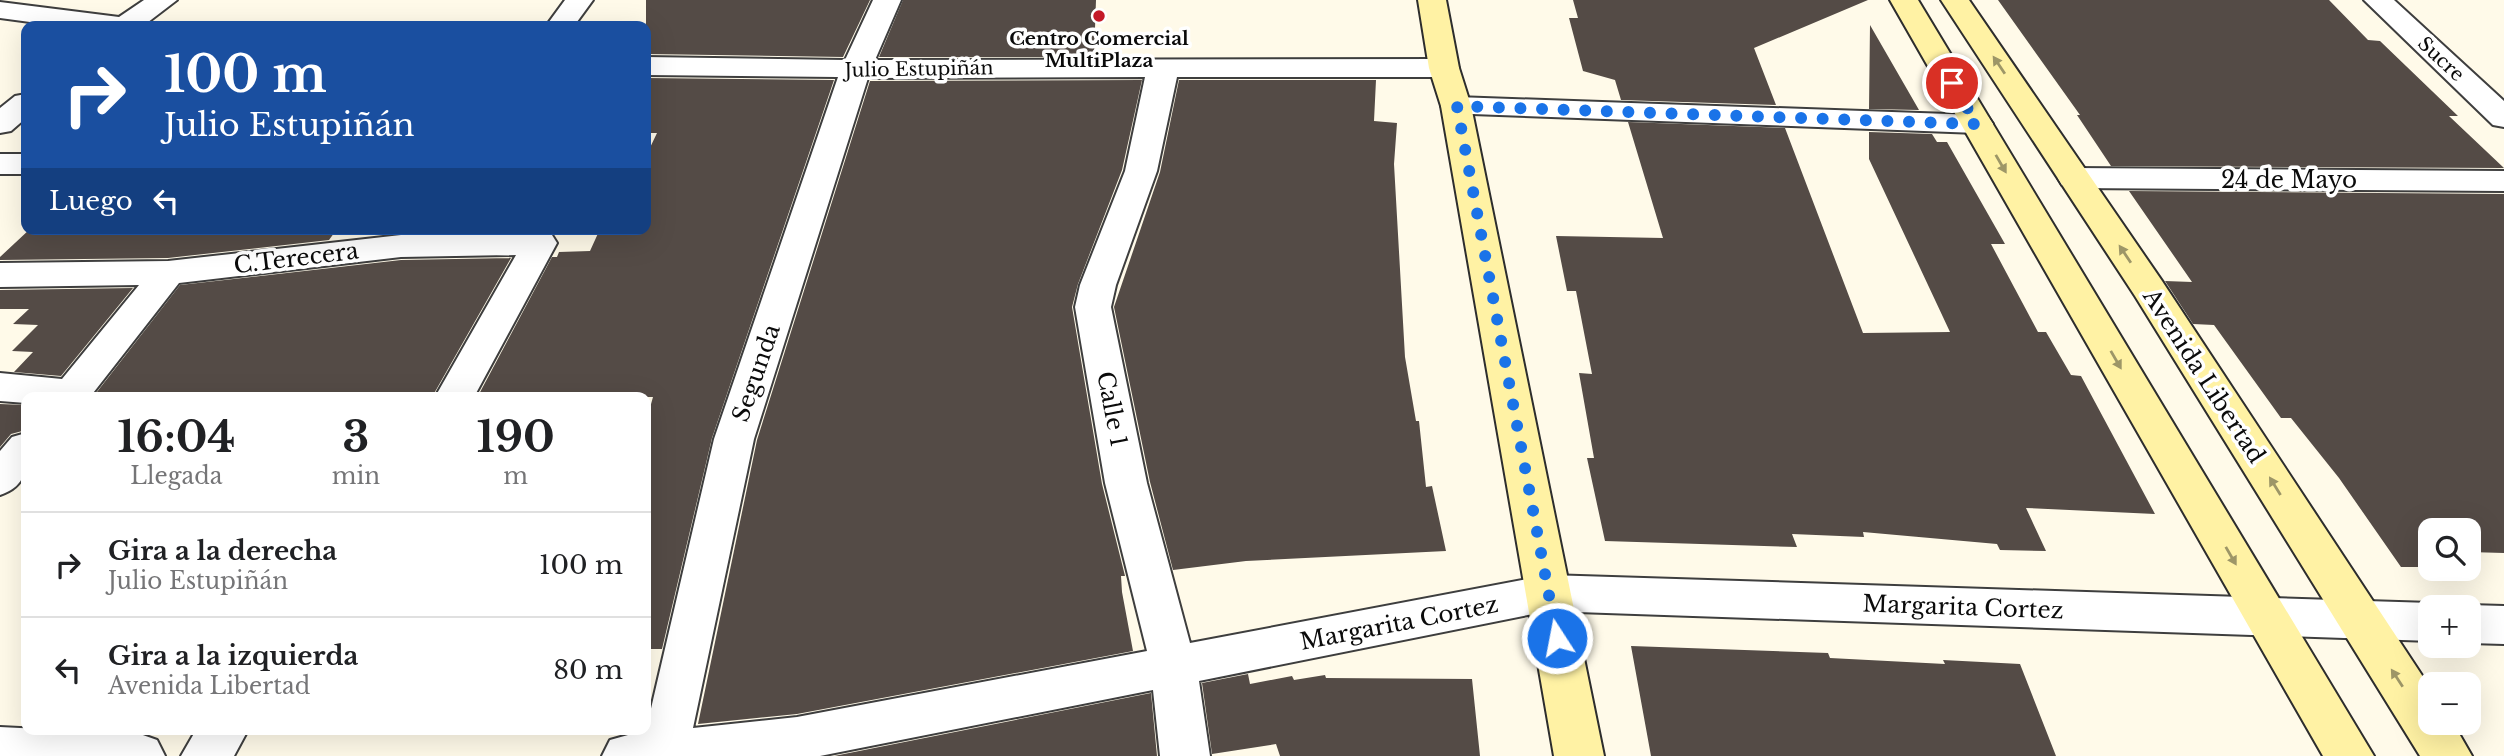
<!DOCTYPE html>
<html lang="es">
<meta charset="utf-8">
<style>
body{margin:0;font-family:"Libre Baskerville",serif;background:#f2f2f2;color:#202124;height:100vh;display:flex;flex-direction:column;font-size:26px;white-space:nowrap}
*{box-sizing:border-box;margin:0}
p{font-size:23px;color:#757577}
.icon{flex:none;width:38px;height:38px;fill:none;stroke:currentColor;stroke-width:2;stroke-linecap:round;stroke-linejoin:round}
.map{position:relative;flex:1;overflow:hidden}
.drawer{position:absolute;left:21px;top:392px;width:630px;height:343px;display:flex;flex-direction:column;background:#fff;border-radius:14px;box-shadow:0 7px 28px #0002}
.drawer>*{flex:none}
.guide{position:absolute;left:21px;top:21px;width:630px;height:214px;border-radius:14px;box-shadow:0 7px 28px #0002;background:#1a4fa0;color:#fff;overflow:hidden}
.controls{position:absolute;left:2418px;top:518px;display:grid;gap:14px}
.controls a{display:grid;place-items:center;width:63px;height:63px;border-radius:14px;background:#fff;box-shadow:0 7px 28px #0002;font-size:35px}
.pin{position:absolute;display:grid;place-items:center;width:60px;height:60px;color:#fff;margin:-30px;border:4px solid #fff;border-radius:50%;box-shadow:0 2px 7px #0007}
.me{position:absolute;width:77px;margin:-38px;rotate:349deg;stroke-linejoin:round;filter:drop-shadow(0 0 5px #0008)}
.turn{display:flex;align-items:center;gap:24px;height:147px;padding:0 28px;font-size:32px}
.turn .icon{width:91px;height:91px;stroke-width:2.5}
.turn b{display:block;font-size:49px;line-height:60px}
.then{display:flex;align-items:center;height:66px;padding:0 28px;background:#0003;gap:14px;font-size:26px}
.eta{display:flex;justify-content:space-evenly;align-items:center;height:119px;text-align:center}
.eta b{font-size:42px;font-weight:700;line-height:49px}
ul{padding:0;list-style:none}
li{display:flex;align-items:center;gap:21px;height:105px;padding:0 28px;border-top:2px solid #e0e0e0}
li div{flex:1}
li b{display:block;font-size:26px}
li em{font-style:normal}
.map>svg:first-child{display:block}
.building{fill:#544b46}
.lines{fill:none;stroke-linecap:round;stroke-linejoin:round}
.street-casing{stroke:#3e3e3e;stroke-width:4}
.secondary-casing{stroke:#2d2d2d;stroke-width:4}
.street{fill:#fff;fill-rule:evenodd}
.secondary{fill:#fff2a4;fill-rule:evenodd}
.oneway{fill:#9d9667}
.route{stroke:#1a73e8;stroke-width:12;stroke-dasharray:0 21.6}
.poi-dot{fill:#c41927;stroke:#fff;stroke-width:2.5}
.labels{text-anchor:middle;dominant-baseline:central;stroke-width:7;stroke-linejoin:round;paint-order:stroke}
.far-poi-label{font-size:19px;font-weight:bold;fill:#0b0b0b;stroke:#fff}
.far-street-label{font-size:19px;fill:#0b0b0b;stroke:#fff}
.street-label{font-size:23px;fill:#0b0b0b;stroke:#fff}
</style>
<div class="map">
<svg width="2504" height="756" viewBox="0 0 2504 756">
<rect width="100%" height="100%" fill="#fffae9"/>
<path class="building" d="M646,0h224l-27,57 -197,-3z
M903,0h193l-2,57h-215z
M1573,0h295l-114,48 22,57 -155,-5 -6,-20 -32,-9 -14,-53h9z
M1998,0h331l39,40 12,1 78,75h-9l55,52 -393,-2 -34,-51h3z
M1870,25l49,85 -50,-1z
M646,78l188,2 -122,358 -50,211h-16v-227l7,-25h-106l2,-3 -71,2 74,-139h5l2,-5 31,-1 10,-22h46v-73l11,-23h-11z
M1142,80l-20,90 -44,114 -6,23 30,177 23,92h-4l1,16 11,59 -336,63 -99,10 59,-284 113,-359z
M1179,80h197l-2,41 23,2 -3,41 11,193 11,64h3l7,66 6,-1 14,65 -200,10 -73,9 -23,-88 -36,-175 46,-135z
M1628,122l157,6 78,205 87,-1 -81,-173v-27l63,2 5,8h10l58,102h-14l47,88h8l25,43 10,1 74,138 -129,-6 20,43 -46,-1 -3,-6 -134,-12 1,5 -72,-3 5,13 -192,-6 -18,-83h7l-15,-85 13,1 -16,-83h-9l-11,-55 107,2z
M2129,191l375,3v359l-35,-1v-22h-38v37h-30l-62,-89 -48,-60h-10l-67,-93 -21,-1 -28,-43 27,1z
M30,229h307l-8,11 -161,18 -168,2v-3z
M511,258l-79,139h-339l87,-112 221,-25z
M133,288l-72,88 -47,-4 19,-20 -21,-1 26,-26 -25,-1 16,-15h-29v-19z
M0,404l26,1v25l-15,4 -11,13z
M1631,646l197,7 2,5 115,6 -2,-4 77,4 36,92h-405z
M1248,674l2,10 42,-8 2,4 31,-5 1,3 146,1 8,77h-200l-4,-12 -64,10 -10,-71z
M1151,693l6,63h-323z"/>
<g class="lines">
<defs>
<path id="street" d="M144,0h33l-34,26h-83l-60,-8v-16l119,15z
M565,0h28l-19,26h-28z
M873,0h28l-26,60 569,-1 11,3 4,6 -4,6 -11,3h-267l-20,94 -41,114 -5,22 36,176 43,160 358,-68 883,28 12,4h-12v34l-883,-30 -349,70 11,75h-50l-7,-66 -333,66h-218l8,-16 36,-10 68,-291 124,-362 -192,-2v-18l199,3zM1145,77l-20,94 -45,114 -5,22 30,176 42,168 -350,66 -104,11 61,-289 114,-361z
M2364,0h30l110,101v26l-11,-2z
M26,94v24l-15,13 -11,2v-25l15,-12z
M1456,97l521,18 11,2 5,7 -5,7 -11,2 -532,-20 -4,-7 4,-7z
M0,154h26v20h-26z
M2074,168l430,3v20l-430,-3 -12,-3 -4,-7 4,-7z
M540,232l12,3 5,8 -83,154h-39l81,-142 -115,2 -222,26 -89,114h-64v6l-26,-2v-28l62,6 77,-94 -139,2v-24l168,-2 233,-26z
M26,433c1,28 5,52 -26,62v-44l12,-14z
M2469,605l35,1v38l-35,-1v-36h-6z
M0,727l140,7 17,6 8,16h-165z
M196,730h52l-14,26h-53z"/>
<path id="secondary" d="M1418,0h28l13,68 12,38 133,650h-50l-113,-650 -12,-38z
M1890,0h28l456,756h-51z
M1941,0h28l193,281 269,408v34h22l19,33h-52l-285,-460z"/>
</defs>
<use href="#street" class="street-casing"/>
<use href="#secondary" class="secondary-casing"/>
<use href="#street" class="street"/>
<use href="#secondary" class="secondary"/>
</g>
<defs><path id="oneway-solid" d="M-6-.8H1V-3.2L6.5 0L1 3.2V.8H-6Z" transform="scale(1.75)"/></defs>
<g class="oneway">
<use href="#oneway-solid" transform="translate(1999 65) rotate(-124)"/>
<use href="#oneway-solid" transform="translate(2001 164) rotate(60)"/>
<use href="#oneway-solid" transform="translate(2125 254) rotate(-124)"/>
<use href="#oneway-solid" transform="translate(2116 360) rotate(60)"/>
<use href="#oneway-solid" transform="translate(2275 486) rotate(-122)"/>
<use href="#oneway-solid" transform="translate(2231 556) rotate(60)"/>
<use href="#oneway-solid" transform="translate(2397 678) rotate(-123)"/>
</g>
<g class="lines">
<path class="route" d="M1557,638l-100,-532 520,18 -25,-41"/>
</g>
<circle class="poi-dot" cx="1099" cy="16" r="7"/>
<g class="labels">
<g class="far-poi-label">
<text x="1099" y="38">Centro Comercial<tspan x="1099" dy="22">MultiPlaza</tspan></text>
</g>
<g class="far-street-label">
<text transform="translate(2441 59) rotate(43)">Sucre</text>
<text transform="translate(919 69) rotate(-1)">Julio Estupiñán</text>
</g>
<g class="street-label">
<text x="2289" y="180">24 de Mayo</text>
<text transform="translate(296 258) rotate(-7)">C.Terecera</text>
<text transform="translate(756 373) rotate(-71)">Segunda</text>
<text transform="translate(2204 376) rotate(57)">Avenida Libertad</text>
<text transform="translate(1112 409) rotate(79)">Calle 1</text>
<text transform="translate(1963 607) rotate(2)">Margarita Cortez</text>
<text transform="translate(1399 623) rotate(-11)">Margarita Cortez</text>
</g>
</g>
</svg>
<div class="controls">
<a><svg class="icon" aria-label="search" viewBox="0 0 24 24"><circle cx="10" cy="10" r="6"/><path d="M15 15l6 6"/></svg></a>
<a>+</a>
<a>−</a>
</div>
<div class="pin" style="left:1952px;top:83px;background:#d93025"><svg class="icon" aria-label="arrive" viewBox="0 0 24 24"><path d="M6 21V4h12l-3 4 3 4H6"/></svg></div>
<svg class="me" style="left:1557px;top:638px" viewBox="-20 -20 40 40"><circle r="17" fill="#1a73e8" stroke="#fff" stroke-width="3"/><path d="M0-11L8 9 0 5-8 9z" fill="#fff"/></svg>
<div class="guide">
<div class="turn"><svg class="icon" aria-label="right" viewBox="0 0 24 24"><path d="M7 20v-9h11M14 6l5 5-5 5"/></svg><div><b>100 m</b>Julio Estupiñán</div></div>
<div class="then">Luego<svg class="icon" aria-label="left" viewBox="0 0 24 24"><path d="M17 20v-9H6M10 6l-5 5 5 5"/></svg></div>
</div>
<section class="drawer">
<div class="eta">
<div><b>16:04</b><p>Llegada</p></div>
<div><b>3</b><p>min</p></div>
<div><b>190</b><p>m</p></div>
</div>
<ul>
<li><svg class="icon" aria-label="right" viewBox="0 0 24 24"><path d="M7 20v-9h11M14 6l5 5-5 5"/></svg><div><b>Gira a la derecha</b><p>Julio Estupiñán</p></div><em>100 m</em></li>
<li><svg class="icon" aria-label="left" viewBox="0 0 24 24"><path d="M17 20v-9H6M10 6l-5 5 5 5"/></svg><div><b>Gira a la izquierda</b><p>Avenida Libertad</p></div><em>80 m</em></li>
</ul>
</section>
</div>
